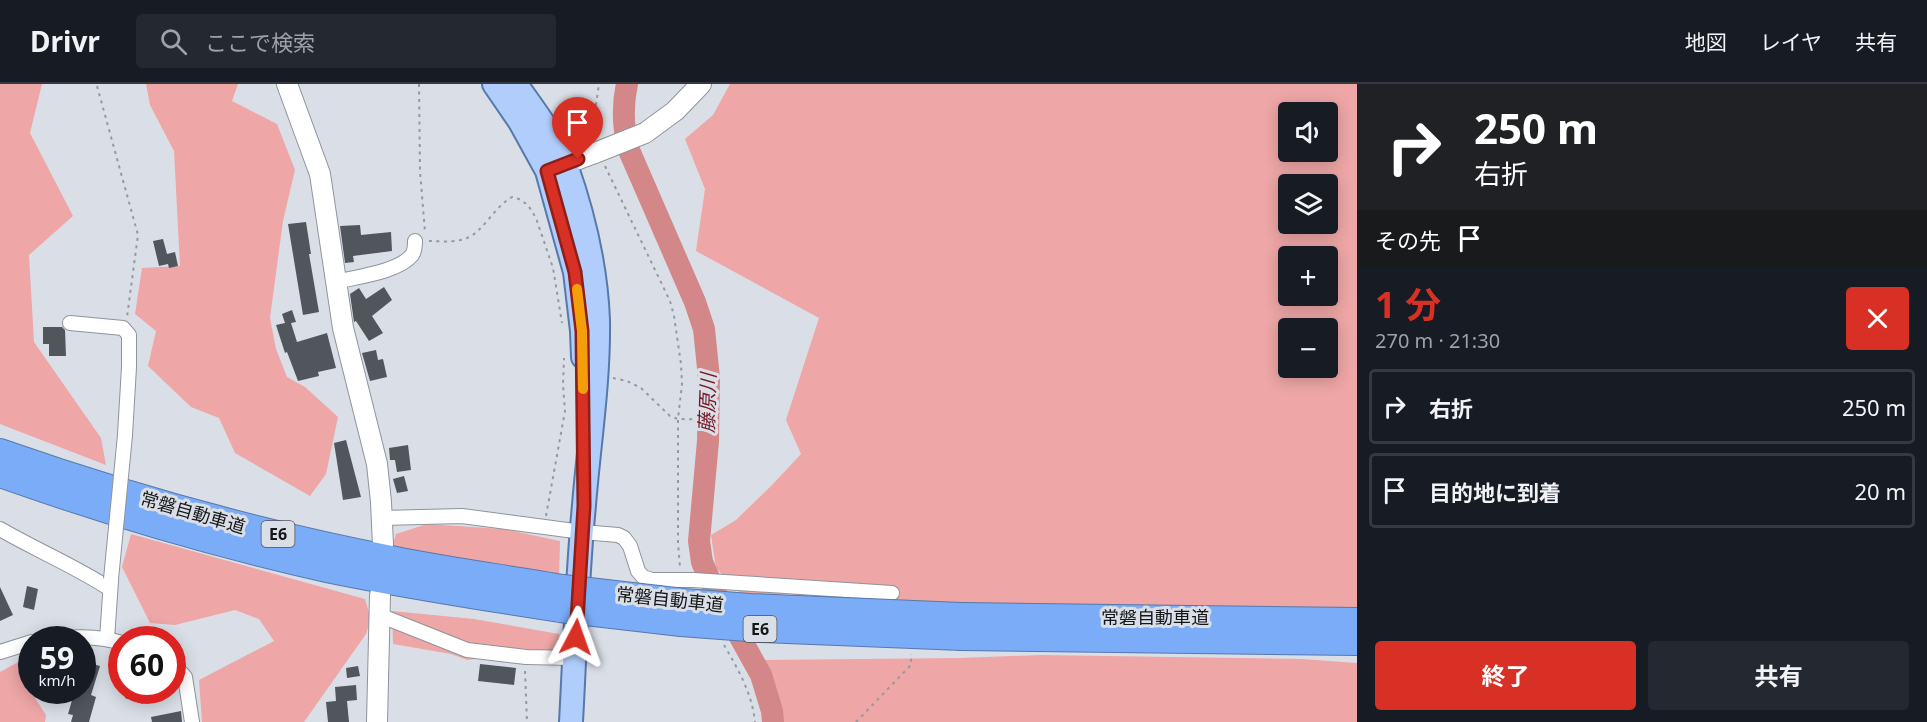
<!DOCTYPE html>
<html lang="ja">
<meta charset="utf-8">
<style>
body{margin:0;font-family:"Noto Sans","Noto Sans JP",sans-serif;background:#242831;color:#f1f3f6;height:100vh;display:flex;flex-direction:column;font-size:22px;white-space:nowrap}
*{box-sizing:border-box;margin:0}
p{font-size:20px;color:#9ea1a6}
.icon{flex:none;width:33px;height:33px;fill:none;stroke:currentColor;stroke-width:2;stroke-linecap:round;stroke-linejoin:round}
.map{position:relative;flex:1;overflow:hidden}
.sheet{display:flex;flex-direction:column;background:#171b24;width:570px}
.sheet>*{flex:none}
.top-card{background:#202124;color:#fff;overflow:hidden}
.controls{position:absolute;left:1278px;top:18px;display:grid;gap:12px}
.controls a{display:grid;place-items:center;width:60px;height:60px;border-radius:6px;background:#171b24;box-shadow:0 3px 15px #0003;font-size:30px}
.speed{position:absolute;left:18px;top:542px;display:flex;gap:12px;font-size:30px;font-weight:700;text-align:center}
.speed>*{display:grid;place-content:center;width:78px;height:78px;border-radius:50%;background:#171b24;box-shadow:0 3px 15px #0003;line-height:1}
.speed small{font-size:15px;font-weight:400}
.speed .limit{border:9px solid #d22;background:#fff;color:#111}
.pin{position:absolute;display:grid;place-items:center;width:51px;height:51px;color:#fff;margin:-62px -26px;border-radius:50% 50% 50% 0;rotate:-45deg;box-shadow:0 0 6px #0007}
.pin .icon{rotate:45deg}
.me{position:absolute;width:66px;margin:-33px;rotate:4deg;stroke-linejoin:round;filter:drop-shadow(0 0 4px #0008)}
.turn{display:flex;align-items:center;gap:21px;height:126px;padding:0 18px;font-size:27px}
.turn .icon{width:78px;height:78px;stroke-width:2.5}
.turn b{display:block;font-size:42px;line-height:51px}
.then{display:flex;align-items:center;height:57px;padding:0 18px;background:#0003;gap:12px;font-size:22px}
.round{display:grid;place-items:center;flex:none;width:63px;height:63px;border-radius:6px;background:#242831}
.overview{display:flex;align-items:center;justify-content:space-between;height:102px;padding:0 18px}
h1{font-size:36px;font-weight:700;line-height:45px;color:#d93025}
.cta{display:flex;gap:12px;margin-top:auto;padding:12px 18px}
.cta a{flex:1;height:69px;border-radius:6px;background:#d93025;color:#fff;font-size:24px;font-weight:700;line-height:69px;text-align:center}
.cta a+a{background:#242831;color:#f1f3f6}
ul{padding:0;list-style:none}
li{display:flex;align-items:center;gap:18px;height:75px;margin:0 12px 9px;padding:0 6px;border:3px solid #363941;border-radius:6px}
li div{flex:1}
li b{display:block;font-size:22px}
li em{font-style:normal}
header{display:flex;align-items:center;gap:36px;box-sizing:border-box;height:84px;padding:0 30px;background:#171b24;border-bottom:2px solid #363941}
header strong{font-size:28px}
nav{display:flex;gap:33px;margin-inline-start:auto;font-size:21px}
.search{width:420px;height:54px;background:#242831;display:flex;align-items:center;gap:15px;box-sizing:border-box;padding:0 21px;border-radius:6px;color:#9ea1a6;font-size:22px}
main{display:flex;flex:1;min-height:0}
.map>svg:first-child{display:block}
.green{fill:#eea6a6;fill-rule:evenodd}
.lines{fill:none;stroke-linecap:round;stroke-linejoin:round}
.river{stroke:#d48788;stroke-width:22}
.building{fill:#51555c}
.street-casing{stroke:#8f949b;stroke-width:16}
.secondary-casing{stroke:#8f949b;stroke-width:22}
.primary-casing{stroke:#5778aa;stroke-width:26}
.highway-casing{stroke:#5778aa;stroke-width:28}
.path{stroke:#95999f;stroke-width:2;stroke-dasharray:3 4.5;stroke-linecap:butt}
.street{stroke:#fff;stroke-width:14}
.secondary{stroke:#fff;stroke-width:20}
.primary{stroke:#b0cdfb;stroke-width:22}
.highway{stroke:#7bacf8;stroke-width:26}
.street-bridge-casing{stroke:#8f949b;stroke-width:16;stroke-linecap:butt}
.secondary-bridge-casing{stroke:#8f949b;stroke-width:22;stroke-linecap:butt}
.highway-bridge-casing{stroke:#5778aa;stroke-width:28;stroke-linecap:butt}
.street-bridge{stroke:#fff;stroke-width:14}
.secondary-bridge{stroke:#fff;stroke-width:20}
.highway-bridge{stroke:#7bacf8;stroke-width:26}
.route-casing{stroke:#8d1f18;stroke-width:15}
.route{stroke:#d93025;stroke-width:10}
.slow{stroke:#f59e0b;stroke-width:10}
.labels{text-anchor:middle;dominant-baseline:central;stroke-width:6;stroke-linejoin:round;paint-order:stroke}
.shield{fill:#dadfe7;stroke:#4f5256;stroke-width:1.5}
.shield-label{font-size:16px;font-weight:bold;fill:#141618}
.street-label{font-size:18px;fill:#141618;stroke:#dadfe7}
.water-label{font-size:20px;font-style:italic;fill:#741825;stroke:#dadfe7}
</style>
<header>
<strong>Drivr</strong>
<div class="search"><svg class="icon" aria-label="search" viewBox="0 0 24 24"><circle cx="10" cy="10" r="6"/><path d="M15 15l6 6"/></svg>ここで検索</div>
<nav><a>地図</a><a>レイヤ</a><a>共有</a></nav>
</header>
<main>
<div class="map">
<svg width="1357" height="638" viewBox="0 0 1357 638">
<rect width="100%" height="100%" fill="#dadfe7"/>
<path class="green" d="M0,0h42l-12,49 43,83 -44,39 5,87 67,96 5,27 -106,-41z
M146,0h92l-6,17 45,23 18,46 -12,51 -13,97 6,31 11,28 18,10 33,30 -12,57 -16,22 -75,-43 -16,-35 -28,-11 -43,-41 8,-35 -21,-17 7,-46 38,-2 -6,-115 -24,-46z
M730,0h627v523l-465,3 -103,-16 -45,3 -28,-29 -5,-33 25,-15 37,-36 28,-30 -15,-34 33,-102 -123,-67 9,-62 -20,-50 28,-24zM1288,28h40v40h-40zM1288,100h40v40h-40zM1288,172h40v40h-40zM1288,244h40v40h-40z
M427,440l76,5 57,12 -1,39 -168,-30 5,-16z
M131,450l234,65 6,20 -5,15 -62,88h-102l-3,-42 75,-39 -15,-22 -24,-9 -60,15 -25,-2 -28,-56z
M392,527l82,8 85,15 -1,16 -91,10 -16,-6 -58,-10z
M31,571l1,35h24l-3,9 -18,-1 11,17 -1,7h-45v-50z
M1041,571l261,4 55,4v59h-592l-2,-62 197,-2z"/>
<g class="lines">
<path class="river" d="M627,0c-5,22 -4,42 1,64l67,154 9,27 5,49 -1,63 -9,100 3,21 14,32 45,81 11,36 1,11"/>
</g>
<path class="building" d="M306,138l5,32h-2l10,58 -16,3 -15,-91z
M360,141l1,10 30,-3 1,19 -39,5 1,6 -9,1 -5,-37z
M163,155l4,15 8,-2 3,14 -9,2 -1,-4 -9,2 -6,-25z
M384,203l8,13 -20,16 11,17 -14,8 -13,-20 -2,1 -4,-28 9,-6 7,11z
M292,226l4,12 -5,1 6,19 30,-9 9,35 -18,4 1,4 -21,5 -11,-29 -2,1 -9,-28 9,-2 -3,-9z
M43,243h19l3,3 1,26h-17v-12h-6z
M376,266l2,10 5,-1 4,18 -17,4 -8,-28z
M346,356l15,57 -18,3 -9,-57z
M408,361l3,25 -14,2 -2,-12h-5l-1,-12z
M404,392l4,15 -11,2 -4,-14z
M27,502l11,3 -4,21 -11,-3z
M0,503l13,28 -13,6z
M82,577l18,5 -9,29 5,2 -7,25h-18l2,-7 -5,-1 7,-24h7z
M480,580l36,4 -2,17 -36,-4z
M358,582l2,10 -13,2 -1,-10z
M356,601l1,15 -10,1 2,21h-21l-2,-20 10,-1 -1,-14z
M127,606h21l-5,14 -18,-6z
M181,627l1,11h-30l-1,-5z"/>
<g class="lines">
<defs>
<path id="street" d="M335,198c20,-5 64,-10 77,-27 3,-4 3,-9 3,-14
M70,239l53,5 6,7v32l-4,68
M382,434l80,-2 120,16 36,3 6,3 6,8 8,25 5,6 9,3h41l199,13
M0,445c36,21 75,37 110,60
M379,531l88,35 59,7 48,1
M43,555c26,-2 53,-4 79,4
M107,555l4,-58
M0,568l32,-10
M172,579l13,14 7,45"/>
<path id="secondary" d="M287,0l33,90 23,154 34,136 4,38 2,43
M645,49l30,-22 26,-27
M552,85l43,-16
M377,638l3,-127"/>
<path id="primary" d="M494,0l26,38 27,49 28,101 7,59 1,26
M516,0c18,26 38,51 50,81 17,48 30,103 32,155 1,62 -9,123 -14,185 -7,72 -9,145 -13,217"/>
<path id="highway" d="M0,368c128,45 259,81 391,107 57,12 115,19 172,29
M0,390c107,38 216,70 327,95 77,16 155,28 233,40
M961,532l396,5
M962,553l395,5"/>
</defs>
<use href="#street" class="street-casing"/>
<use href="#secondary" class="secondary-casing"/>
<use href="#primary" class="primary-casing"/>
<use href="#highway" class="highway-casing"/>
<path class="path" d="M419,0l1,87 5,61
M97,2l41,149 -11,82
M596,51l-2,-17 5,-34
M605,82l65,135 4,15 7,48 1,20 -4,35v124l2,24
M429,157c12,0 26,2 38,-3 16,-6 27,-31 45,-41l7,2 9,6 8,13 17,50 9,55
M613,294l14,3 14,7 29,28 8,3 38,1
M546,432l19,-105 -2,-26 1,-27
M724,561c14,24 28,48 31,77
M525,587l2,51
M856,638l55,-57v-11"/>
<use href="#street" class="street"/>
<use href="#secondary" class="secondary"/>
<use href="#primary" class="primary"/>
<use href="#highway" class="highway"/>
<defs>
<path id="street-bridge" d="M111,495l14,-144"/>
<path id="secondary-bridge" d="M595,69l50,-20"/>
<path id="highway-bridge" d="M563,504l121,14 66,5 211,9
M560,525l121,14 80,6 201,8"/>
</defs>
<use href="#street-bridge" class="street-bridge-casing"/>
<use href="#secondary-bridge" class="secondary-bridge-casing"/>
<use href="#highway-bridge" class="highway-bridge-casing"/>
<use href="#street-bridge" class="street-bridge"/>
<use href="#secondary-bridge" class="secondary-bridge"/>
<use href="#highway-bridge" class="highway-bridge"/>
</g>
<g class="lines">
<defs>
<path id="route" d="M576,553l8,-131 -2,-175 -7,-59 -28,-101 31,-12"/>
</defs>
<use href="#route" class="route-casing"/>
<use href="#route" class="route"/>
<path class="slow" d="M577,205l5,42 1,58"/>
</g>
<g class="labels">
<g class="shield">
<rect x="261.5" y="437" width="33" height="26" rx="4.5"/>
<rect x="743.5" y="532" width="33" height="26" rx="4.5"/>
</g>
<g class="shield-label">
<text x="278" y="450">E6</text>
<text x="760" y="545">E6</text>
</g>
<g class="street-label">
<text transform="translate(193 428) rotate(16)">常磐自動車道</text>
<text transform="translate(670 515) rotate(6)">常磐自動車道</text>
<text x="1155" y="533">常磐自動車道</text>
</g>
<g class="water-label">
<text transform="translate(707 319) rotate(-88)">藤原川</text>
</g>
</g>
</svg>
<div class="controls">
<a><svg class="icon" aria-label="sound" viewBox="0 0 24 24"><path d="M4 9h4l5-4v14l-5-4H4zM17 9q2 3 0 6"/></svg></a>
<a><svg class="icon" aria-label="layers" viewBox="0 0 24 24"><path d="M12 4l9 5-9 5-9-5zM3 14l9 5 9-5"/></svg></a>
<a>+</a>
<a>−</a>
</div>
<div class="speed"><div>59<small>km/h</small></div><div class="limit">60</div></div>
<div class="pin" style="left:578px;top:75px;background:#d93025"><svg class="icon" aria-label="arrive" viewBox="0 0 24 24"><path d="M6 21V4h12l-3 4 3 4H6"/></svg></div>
<svg class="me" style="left:576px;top:553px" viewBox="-20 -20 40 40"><path d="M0-17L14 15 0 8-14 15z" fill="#d93025" stroke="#fff" stroke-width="4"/></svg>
</div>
<section class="sheet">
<div class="top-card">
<div class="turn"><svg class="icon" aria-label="right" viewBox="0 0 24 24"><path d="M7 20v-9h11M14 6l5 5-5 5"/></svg><div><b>250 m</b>右折</div></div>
<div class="then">その先<svg class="icon" aria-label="arrive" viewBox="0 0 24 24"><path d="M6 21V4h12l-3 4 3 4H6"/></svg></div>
</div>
<div class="overview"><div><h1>1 分</h1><p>270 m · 21:30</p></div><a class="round" style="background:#d93025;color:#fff"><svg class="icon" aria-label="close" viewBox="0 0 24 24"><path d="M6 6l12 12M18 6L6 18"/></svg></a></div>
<ul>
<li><svg class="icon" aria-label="right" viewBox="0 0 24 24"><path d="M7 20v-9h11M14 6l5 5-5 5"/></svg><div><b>右折</b></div><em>250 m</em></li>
<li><svg class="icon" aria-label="arrive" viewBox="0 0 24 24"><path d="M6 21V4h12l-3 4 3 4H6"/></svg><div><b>目的地に到着</b></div><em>20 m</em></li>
</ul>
<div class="cta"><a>終了</a><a>共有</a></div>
</section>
</main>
